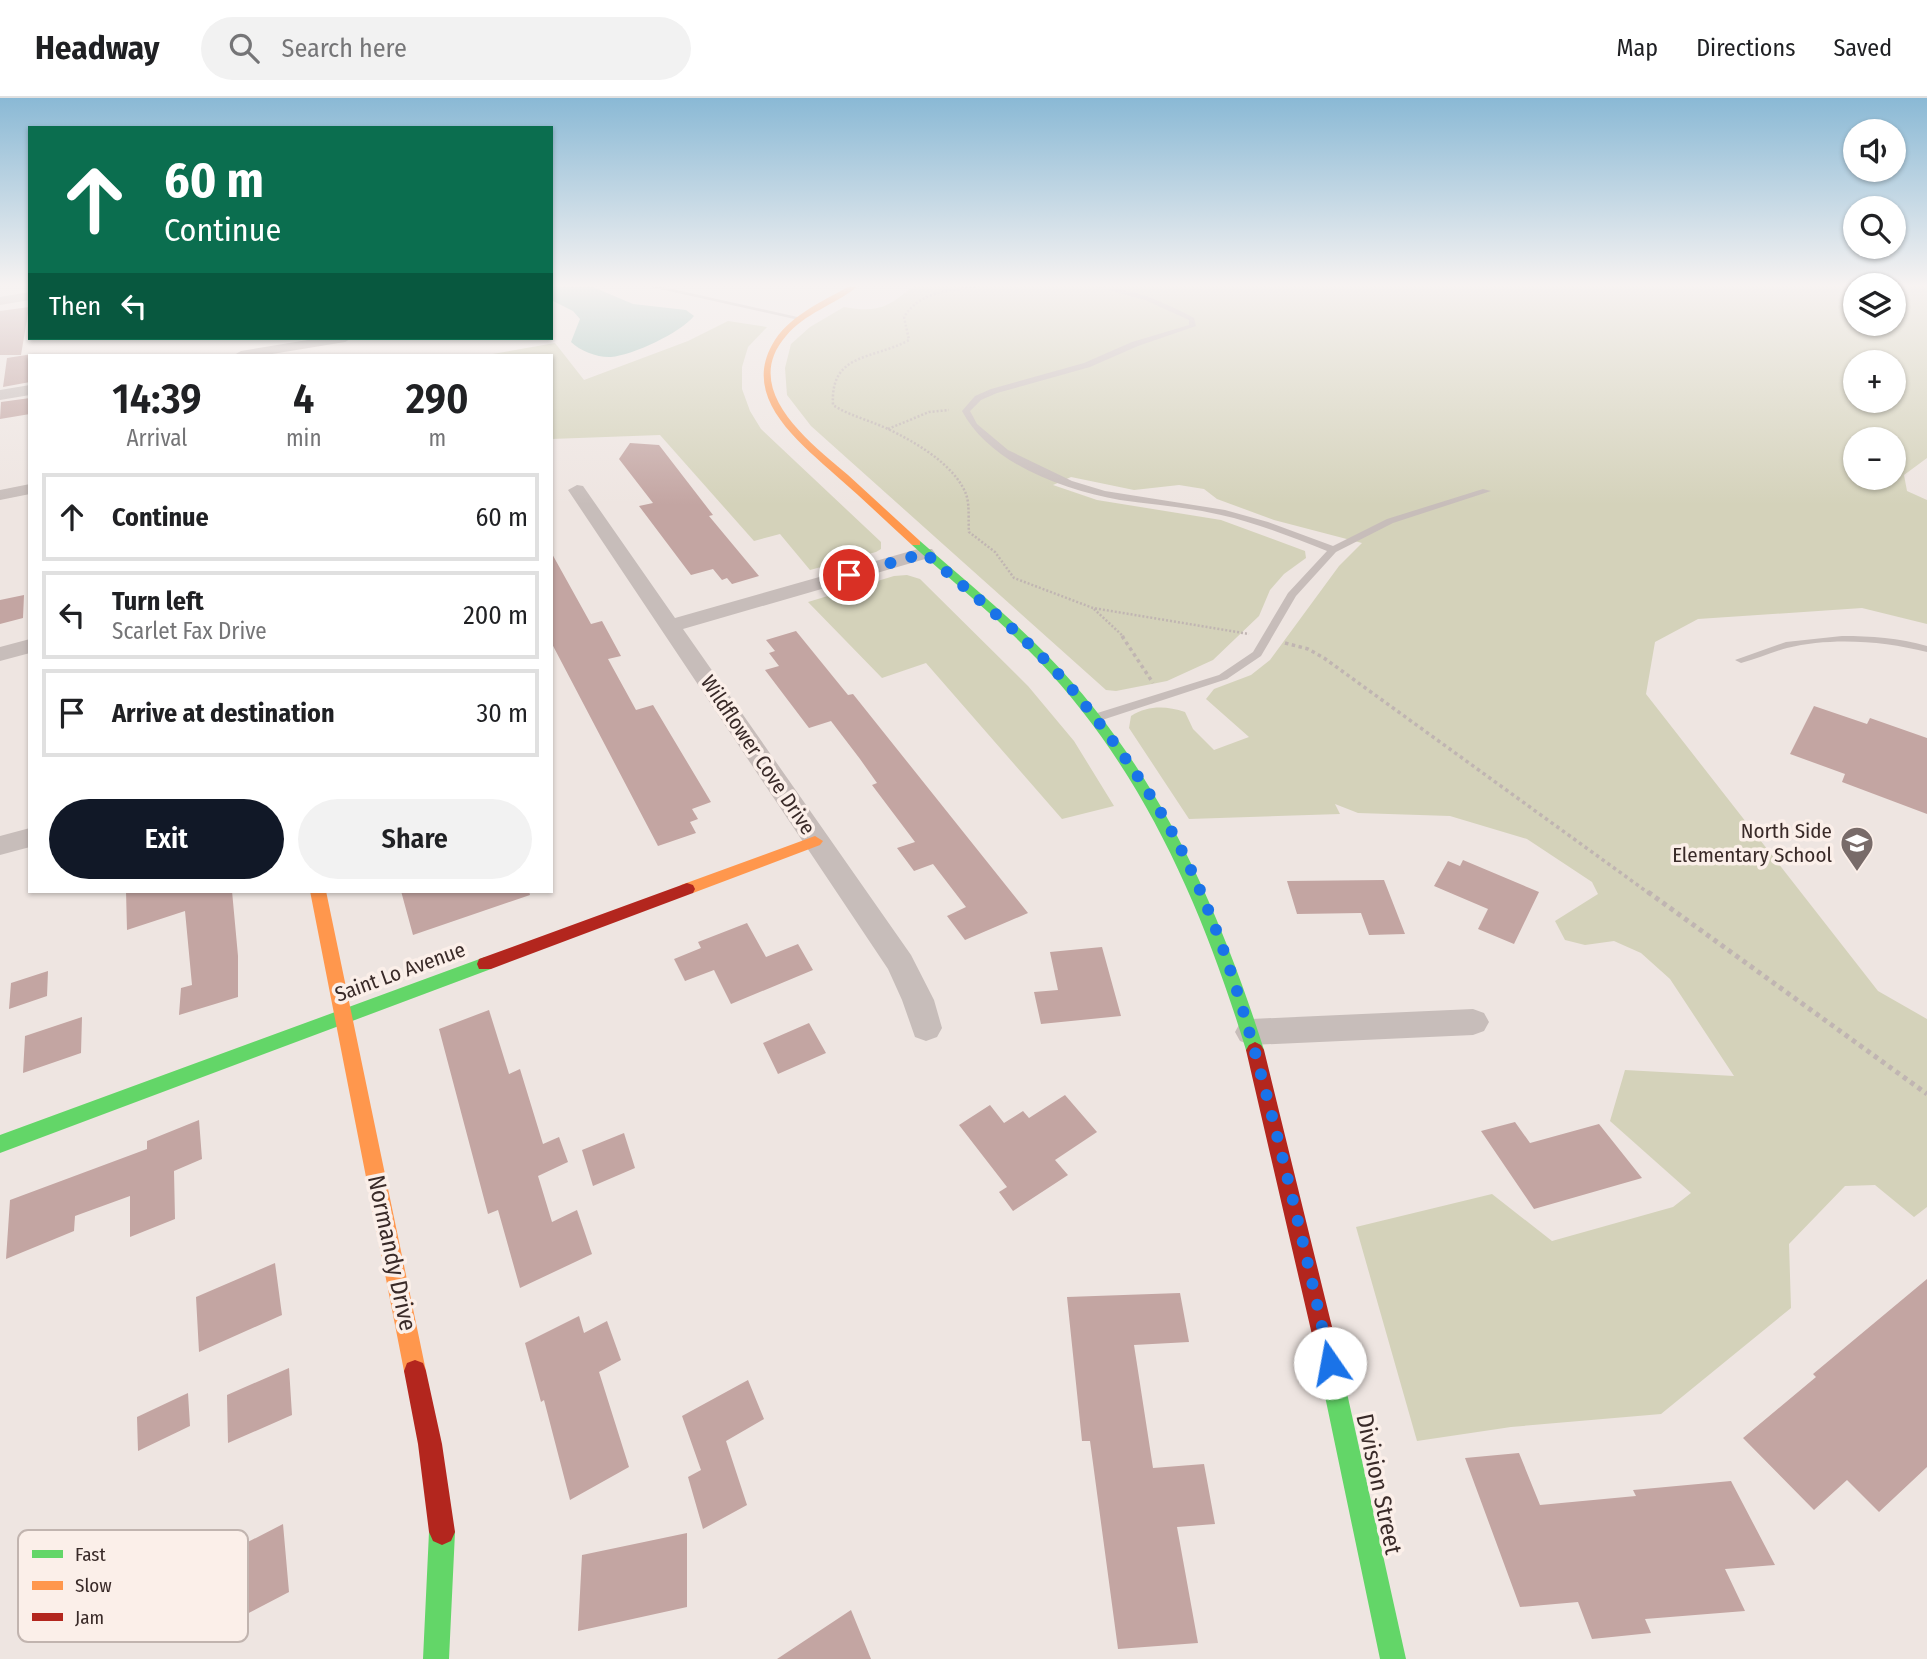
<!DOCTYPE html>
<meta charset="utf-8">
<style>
body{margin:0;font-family:"Fira Sans Condensed",sans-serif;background:#f2f2f2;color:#202124;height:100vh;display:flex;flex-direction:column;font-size:26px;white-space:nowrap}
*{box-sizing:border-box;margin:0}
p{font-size:23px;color:#757577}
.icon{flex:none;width:38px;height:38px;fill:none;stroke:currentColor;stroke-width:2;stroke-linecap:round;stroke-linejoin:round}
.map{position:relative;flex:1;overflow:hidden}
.drawer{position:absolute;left:28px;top:256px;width:525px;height:539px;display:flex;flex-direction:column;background:#fff;border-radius:0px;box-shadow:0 2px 5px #0004}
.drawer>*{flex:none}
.top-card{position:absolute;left:28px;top:28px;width:525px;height:214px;border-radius:0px;box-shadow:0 2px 5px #0004;background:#0b6e4f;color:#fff;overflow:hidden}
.fabs{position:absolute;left:1843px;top:21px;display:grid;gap:14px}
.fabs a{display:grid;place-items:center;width:63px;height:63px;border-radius:50%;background:#fff;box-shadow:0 2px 5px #0004;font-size:35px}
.pin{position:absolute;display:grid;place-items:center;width:60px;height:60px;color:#fff;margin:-30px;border:4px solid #fff;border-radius:50%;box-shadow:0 2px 7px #0007}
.me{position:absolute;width:77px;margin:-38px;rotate:348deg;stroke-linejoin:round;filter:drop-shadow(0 0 5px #0008)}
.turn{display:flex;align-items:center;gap:24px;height:147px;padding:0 21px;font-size:32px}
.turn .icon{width:91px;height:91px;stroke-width:2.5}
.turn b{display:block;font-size:49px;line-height:60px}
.then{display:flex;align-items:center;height:66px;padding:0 21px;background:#0003;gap:14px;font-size:26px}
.eta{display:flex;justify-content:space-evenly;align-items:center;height:119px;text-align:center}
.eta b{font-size:42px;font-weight:600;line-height:49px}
.action{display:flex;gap:14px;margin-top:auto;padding:14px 21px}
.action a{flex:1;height:80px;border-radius:42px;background:#111827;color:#fff;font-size:28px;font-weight:600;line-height:80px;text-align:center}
.action a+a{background:#f2f2f2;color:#202124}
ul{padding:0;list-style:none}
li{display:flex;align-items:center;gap:21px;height:88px;margin:0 14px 10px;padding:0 7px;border:4px solid #e0e0e0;border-radius:0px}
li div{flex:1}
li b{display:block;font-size:26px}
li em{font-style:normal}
header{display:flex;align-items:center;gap:42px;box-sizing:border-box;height:98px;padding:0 35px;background:#fff;border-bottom:2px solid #e0e0e0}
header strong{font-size:33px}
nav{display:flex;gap:38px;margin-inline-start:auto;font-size:24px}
.search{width:490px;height:63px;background:#f2f2f2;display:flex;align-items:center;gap:18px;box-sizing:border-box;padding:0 24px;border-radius:38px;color:#757577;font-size:26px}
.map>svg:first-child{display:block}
.green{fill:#d4d2ba;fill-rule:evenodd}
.water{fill:#9dc1b9}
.building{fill:#c3a5a2}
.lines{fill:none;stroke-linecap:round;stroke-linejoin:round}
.path-far2{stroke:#c0b5b2;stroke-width:2.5;stroke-dasharray:2 2;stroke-linecap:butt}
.path-far1{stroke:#c0b5b2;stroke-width:3.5;stroke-dasharray:3.5 3.5;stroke-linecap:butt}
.path{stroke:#c0b5b2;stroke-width:5;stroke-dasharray:4.5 4.5;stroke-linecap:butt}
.lane{fill:#c7bdba;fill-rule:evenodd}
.street{fill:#c7bdba;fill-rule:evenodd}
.fast{fill:#63d668;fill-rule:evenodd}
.slow{fill:#ff974d;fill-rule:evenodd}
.jam{fill:#b3261e;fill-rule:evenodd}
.route{stroke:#1a73e8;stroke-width:12;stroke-dasharray:0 21.6}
.labels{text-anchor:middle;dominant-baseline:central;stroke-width:7;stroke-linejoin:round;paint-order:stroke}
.street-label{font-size:21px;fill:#392a28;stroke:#fbefe9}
.poi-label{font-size:21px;fill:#392a28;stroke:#fbefe9;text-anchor:end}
.near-street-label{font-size:24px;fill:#392a28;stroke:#fbefe9}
.key{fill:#fbefe9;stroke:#c1b4af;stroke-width:2}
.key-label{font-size:19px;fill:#392a28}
</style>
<header>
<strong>Headway</strong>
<div class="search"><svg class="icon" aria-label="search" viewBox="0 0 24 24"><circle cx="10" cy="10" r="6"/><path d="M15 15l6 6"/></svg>Search here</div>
<nav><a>Map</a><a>Directions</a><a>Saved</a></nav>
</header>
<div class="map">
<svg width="1927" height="1561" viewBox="0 0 1927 1561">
<rect width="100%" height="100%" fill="#eee5e1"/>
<path class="green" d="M912,189h943v37h39v-37h33v171l-23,17 3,16 20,9v124l-65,-16 -164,11 -43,23 -9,52 232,297 49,28v188l-13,10 -39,-32 -30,1 -56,58 2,64 -130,106 -150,13 -94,14 -61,-214 136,-33 60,47 121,-34 18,-14 -81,-72 15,-51 109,6 -64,-97 -29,-26 -27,-12 -29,4 -20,-5 -10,-19 43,-27 -6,-12 -65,-43 -77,-23 -92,-3 -23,-9 5,10 -151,5 -60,-91 2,-12c18,-11 35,-10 54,-4l8,17 21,21 35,-13 -43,-38 8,-10 37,-14 19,-15 69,-94 23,-23 -88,-23 -57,-21 -13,-10 -25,-4 -45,5 -63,-13 -18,8 44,15 124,20 84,31 1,7 -22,16 -14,16 -11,26 -46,44 -46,21 -51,10 -10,-1 -295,-264 -24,-31 -2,-27 6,-24 19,-17 34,-20c32,6 44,1 68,-20zM1855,264h39v39h-39zM1855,341h39v39h-39z
M728,223l39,6 -19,20 -6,20v22l8,22 11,18 120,113v7l-5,3 -66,18 -30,-36 -26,7 -94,-106 -109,4v-84h-64l68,-12 29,37 104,-39z
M907,477l13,4 108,107 46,55 40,65 -52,13 -136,-156 -44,15 -74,-76 86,-26z"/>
<path class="water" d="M551,189h42l40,17 53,6 8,6c-14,17 -61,39 -83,41 -12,1 -31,-6 -40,-15l9,-23 -7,-8 -22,-11z"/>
<path class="building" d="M29,209l-8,48h-21v-44z
M33,256l-3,1v27l-27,5 4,-29z
M30,300v16l-30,5 1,-17z
M630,345l29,2 54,70 -4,1 50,60 -27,8 -5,-6 -5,2 -9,-11 -22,6 -52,-69 14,-3 -34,-44z
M551,454l40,72 11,-3 19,35 -13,3 28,51 17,-5 58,97 -19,7 6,10 -8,3 6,11 -38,13 -107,-204z
M24,497l-1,23 -23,6v-24z
M796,533l52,64 5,-1 175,219 -63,27 -18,-24 19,-9 -33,-43 -19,7 -17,-23 18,-6 -43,-57 5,-2 -17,-24 -29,-38 -22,7 -44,-58 14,-4 -10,-13 6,-2 -9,-11z
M1814,608l53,18 3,-6 57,20v76l-85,-32 3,-8 -55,-20z
M1463,762l76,32 -25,52 -36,-15 10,-20 -54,-23 14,-25 12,5z
M1384,782l21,54 -36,1 -8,-22 -64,1 -10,-33z
M126,793h106l6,65v41l-59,18 2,-27 11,-3 -7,-74 -58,19z
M401,793h128l1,4 -117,40z
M747,825l19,34 32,-13 15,26 -82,34 -17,-34 -29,11 -11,-22 27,-11 -3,-6z
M1102,849l19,69 -80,8 -7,-32 24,-2 -8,-38z
M48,873l-1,25 -38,13 2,-26z
M489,912l20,64 11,-5 23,75 16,-7 9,25 -30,14 14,46 25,-12 15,44 -72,34 -22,-78 -10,4 -49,-185z
M82,919l-1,36 -58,20 2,-37z
M809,925l17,30 -48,21 -15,-31z
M1065,997l32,37 -42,28 13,15 -55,36 -14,-19 8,-5 -48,-62 31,-20 14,18 19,-12 6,7z
M199,1022l3,39 -28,12 1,48 -45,18v-41l-55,20 -1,15 -68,28 4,-59 137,-51v-8z
M1515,1024l15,21 69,-19 43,54 -108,31 -53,-78z
M624,1035l11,35 -42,18 -11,-36z
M275,1165l7,52 -83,37 -3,-55z
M1927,1181v188l-48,45 -32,-32 -33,30 -71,-72 73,-61 -3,-3z
M1180,1195l9,49 -55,3 19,123 51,-4 11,60 -38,3 21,116 -80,6 -28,-208h-8l-15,-144z
M579,1218l5,17 23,-12 14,39 -22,12 30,95 -59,33 -26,-100 -3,2 -16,-59z
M289,1270l3,47 -64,28 -1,-48z
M748,1282l16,39 -38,22 21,64 -44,24 -15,-52 13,-7 -19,-54z
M188,1295l2,33 -52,25 -1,-34z
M1519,1355l21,52 96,-9 -3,-6 98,-9 44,84 -50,4 20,42 -100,8 6,14 -59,6 -14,-37 -58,5 -55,-149z
M283,1426l6,68 -79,41 -3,-70z
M687,1435v74l-109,24 4,-76z
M851,1512l20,49h-94z"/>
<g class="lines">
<path class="path-far2" d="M975,189c-27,4 -55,4 -71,30l5,23c-36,20 -79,12 -76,65 17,11 36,15 55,24 27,13 66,35 78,65 4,11 2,27 3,38l26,20 19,26 79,30 156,26
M888,331l41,-17 20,-2
M1094,511l30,28"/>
<path class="path-far1" d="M1122,538l31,47
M1285,545l23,6 16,9 326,236"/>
<path class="path" d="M1648,794l279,202"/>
<path class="lane" d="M651,189h12l139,31 -3,2z
M1097,189c34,0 67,15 97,31l2,8 -58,20 -48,21 -93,26 -16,7 -11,11 7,13 31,26 64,31 33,10 120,19 43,12 65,24 54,-27 96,-30 8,2 -98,32 -57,29 -40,44 -35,60 -34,23 -128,42h-8l-2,-3 2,-3 128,-40 34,-23 35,-59 39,-42c-35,-14 -70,-28 -106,-36 -33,-8 -67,-10 -101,-15 -56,-10 -130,-36 -158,-89l13,-15 16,-7 93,-26 48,-21 57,-17v-5l-44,-20z
M1842,538c29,0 57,2 85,10v6c-44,-11 -95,-15 -140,-4 -15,4 -30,11 -46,15l-6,-3 51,-18z"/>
<path class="street" d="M30,194v8l-30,5v-8z
M320,240h32l-7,4 -79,13h-32l7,-4z
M30,287v10l-30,5v-10z
M30,386v10l-30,6v-10z
M577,387l6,1 92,132 243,-69h14l3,4 -3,4 -249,72 228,326 23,45 8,28 -5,9 -11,4 -11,-4 -13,-37 -14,-31 -320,-479z
M30,541v14l-30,8v-14z
M30,730v19l-30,8v-19z
M1473,911l11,4 5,9 -5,9 -11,4 -222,10 -11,-4 -5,-9 5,-9 11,-4z"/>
<path class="fast" d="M912,443h8c42,37 87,73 126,113 109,111 172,250 218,396l-3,5 -6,3 -6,-3 -3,-5c-44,-144 -103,-280 -208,-390 -39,-41 -84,-77 -126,-115z
M485,859l6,2 2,5 -2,5 -491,184v-18z
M1324,1230l8,3 3,8 71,320h-26l-67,-320 3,-8z
M442,1421l9,4 4,9 -6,127h-26l6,-127 4,-9z"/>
<path class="slow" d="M848,189h9c-23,18 -52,26 -71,49 -47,54 25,107 62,139 24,22 48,44 72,66v4h-8c-24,-22 -47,-44 -71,-65 -37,-34 -100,-79 -69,-135 15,-28 49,-43 76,-58z
M815,738l8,5 -3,4 -127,48h-12l-2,-4 2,-4z
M310,793h16l100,480 -3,8 -8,3 -8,-3 -3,-8z"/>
<path class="jam" d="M687,785l6,2 2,4 -2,4 -202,76h-12l-2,-5 2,-5z
M1255,944l6,3 3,5 71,289 -3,8 -8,3 -8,-3 -3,-8 -67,-289 3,-5z
M415,1262l8,3 3,8 16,73 13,88 -4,9 -9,4 -9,-4 -4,-9 -11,-88 -14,-73 3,-8z"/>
</g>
<linearGradient id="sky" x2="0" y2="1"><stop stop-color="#8ab9d5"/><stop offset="0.46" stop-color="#f7f3f2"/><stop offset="1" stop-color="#f7f3f2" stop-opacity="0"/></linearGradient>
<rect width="1927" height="407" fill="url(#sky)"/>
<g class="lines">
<path class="route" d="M849,477l76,-22c51,45 107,88 151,141 33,40 65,84 91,129 51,91 79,193 105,293 21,82 40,164 58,247"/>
</g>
<defs>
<symbol id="school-pin" viewBox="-11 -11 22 30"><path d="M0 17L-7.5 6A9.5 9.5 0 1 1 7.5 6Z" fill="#786b69" stroke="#fbefe9"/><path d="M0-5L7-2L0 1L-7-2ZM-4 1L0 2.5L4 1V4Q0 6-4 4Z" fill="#fff"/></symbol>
</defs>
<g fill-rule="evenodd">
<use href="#school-pin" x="1838" y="726" width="38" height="52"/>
</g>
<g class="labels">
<g class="street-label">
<text transform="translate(758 657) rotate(56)">Wildflower Cove Drive</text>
<text transform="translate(400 874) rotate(-20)">Saint Lo Avenue</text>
</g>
<g class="poi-label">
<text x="1832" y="733">North Side<tspan x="1832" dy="24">Elementary School</tspan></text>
</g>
<g class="near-street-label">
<text transform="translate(392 1155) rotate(78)">Normandy Drive</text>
<text transform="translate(1379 1386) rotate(78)">Division Street</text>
</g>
</g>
<rect x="18" y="1432" width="230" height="112" rx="10" class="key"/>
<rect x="32" y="1452" width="31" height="8" fill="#63d668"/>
<rect x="32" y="1483" width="31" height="9" fill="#ff974d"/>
<rect x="32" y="1515" width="31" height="8" fill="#b3261e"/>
<g class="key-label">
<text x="75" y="1463">Fast</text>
<text x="75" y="1494">Slow</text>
<text x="75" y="1526">Jam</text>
</g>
</svg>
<div class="fabs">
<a><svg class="icon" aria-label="sound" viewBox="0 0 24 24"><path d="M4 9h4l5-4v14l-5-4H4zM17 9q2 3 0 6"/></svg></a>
<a><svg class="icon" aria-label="search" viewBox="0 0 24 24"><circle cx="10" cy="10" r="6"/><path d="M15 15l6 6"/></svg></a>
<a><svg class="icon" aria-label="layers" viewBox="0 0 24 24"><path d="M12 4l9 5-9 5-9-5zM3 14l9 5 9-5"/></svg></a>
<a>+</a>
<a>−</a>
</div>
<div class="pin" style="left:849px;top:477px;background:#d93025"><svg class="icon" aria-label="arrive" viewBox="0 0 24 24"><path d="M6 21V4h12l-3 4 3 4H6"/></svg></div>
<svg class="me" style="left:1330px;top:1265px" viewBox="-20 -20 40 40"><circle r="19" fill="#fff"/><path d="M0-13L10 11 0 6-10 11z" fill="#1a73e8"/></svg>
<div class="top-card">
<div class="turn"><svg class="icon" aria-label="ahead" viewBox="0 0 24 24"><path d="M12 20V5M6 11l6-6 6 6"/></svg><div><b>60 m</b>Continue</div></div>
<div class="then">Then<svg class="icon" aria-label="left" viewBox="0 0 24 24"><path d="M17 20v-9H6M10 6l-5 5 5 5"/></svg></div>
</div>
<section class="drawer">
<div class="eta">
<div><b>14:39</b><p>Arrival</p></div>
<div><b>4</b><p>min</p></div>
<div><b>290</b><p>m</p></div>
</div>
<ul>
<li><svg class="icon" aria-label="ahead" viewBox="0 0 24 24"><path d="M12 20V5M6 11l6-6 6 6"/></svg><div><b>Continue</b></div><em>60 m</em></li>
<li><svg class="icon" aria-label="left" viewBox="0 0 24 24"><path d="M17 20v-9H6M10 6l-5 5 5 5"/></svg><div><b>Turn left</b><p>Scarlet Fax Drive</p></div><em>200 m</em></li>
<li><svg class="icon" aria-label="arrive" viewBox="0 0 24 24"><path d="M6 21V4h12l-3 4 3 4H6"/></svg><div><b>Arrive at destination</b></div><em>30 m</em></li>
</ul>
<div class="action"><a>Exit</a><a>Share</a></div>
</section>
</div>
